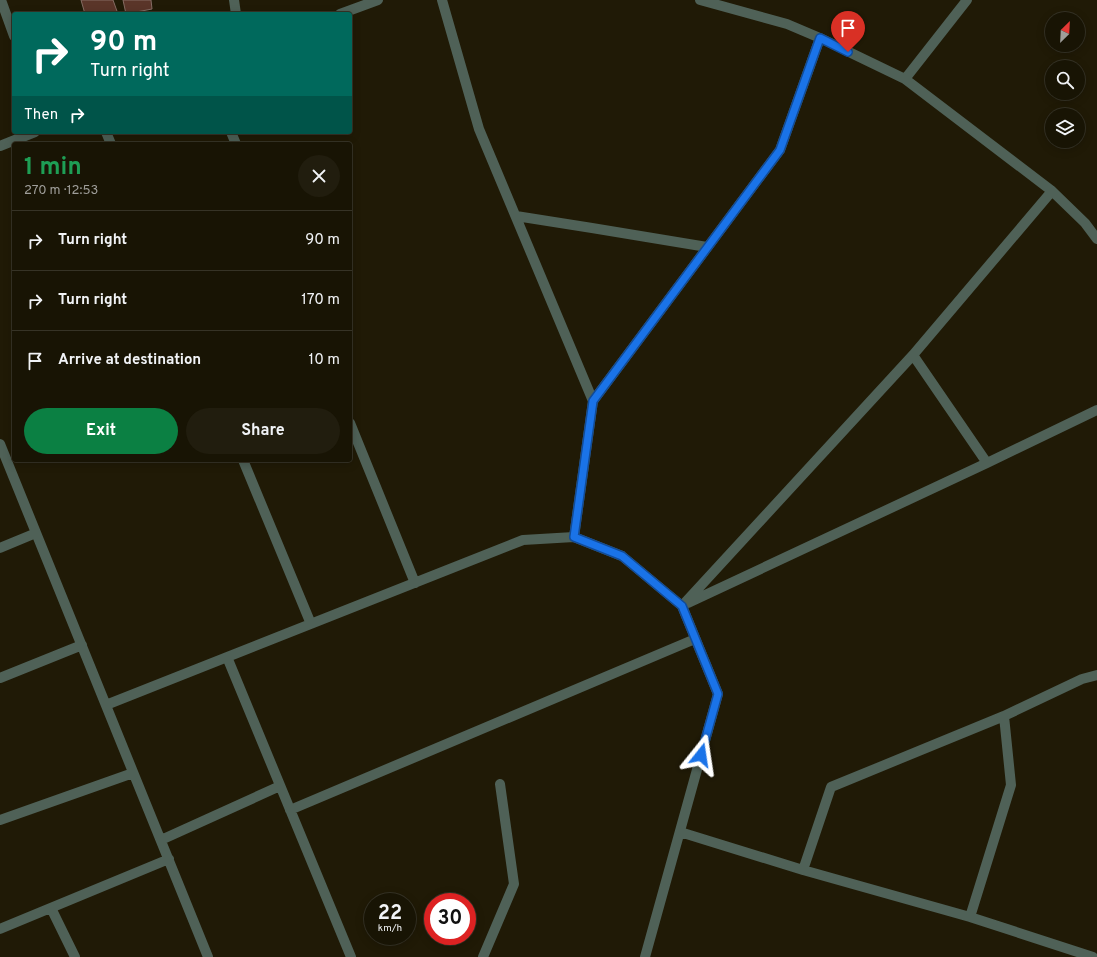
<!DOCTYPE html>
<meta charset="utf-8">
<style>
body{margin:0;font-family:Overpass,sans-serif;background:#211d0e;color:#f1f3f6;height:100vh;display:flex;flex-direction:column;font-size:15px;white-space:nowrap}
*{box-sizing:border-box;margin:0}
p{font-size:13px;color:#9f9e9a}
.icon{flex:none;width:22px;height:22px;fill:none;stroke:currentColor;stroke-width:2;stroke-linecap:round;stroke-linejoin:round}
.map{position:relative;flex:1;overflow:hidden}
.sheet{position:absolute;left:12px;top:142px;width:340px;height:320px;display:flex;flex-direction:column;background:#181404;border-radius:4px;box-shadow:0 2px 10px #0003,0 0 0 1px #363326}
.sheet>*{flex:none}
.guide{position:absolute;left:12px;top:12px;width:340px;height:122px;border-radius:4px;box-shadow:0 2px 10px #0003,0 0 0 1px #363326;background:#00695c;color:#fff;overflow:hidden}
.needle{width:26px;rotate:24deg}
.buttons{position:absolute;left:1045px;top:12px;display:grid;gap:8px}
.buttons a{display:grid;place-items:center;width:40px;height:40px;border-radius:50%;background:#181404;box-shadow:0 2px 10px #0003,0 0 0 1px #363326;font-size:20px}
.speed{position:absolute;left:364px;top:893px;display:flex;gap:8px;font-size:20px;font-weight:700;text-align:center}
.speed>*{display:grid;place-content:center;width:52px;height:52px;border-radius:50%;background:#181404;box-shadow:0 2px 10px #0003,0 0 0 1px #363326;line-height:1}
.speed small{font-size:10px;font-weight:400}
.speed .limit{border:6px solid #d22;background:#fff;color:#111}
.pin{position:absolute;display:grid;place-items:center;width:34px;height:34px;color:#fff;margin:-41px -17px;border-radius:50% 50% 50% 0;rotate:-45deg;box-shadow:0 0 4px #0007}
.pin .icon{rotate:45deg}
.me{position:absolute;width:44px;margin:-22px;rotate:15deg;stroke-linejoin:round;filter:drop-shadow(0 0 3px #0008)}
.turn{display:flex;align-items:center;gap:14px;height:84px;padding:0 12px;font-size:18px}
.turn .icon{width:52px;height:52px;stroke-width:2.5}
.turn b{display:block;font-size:28px;line-height:34px}
.then{display:flex;align-items:center;height:38px;padding:0 12px;background:#0003;gap:8px;font-size:15px}
.round{display:grid;place-items:center;flex:none;width:42px;height:42px;border-radius:21px;background:#211d0e}
.headline{display:flex;align-items:center;justify-content:space-between;height:68px;padding:0 12px}
h1{font-size:24px;font-weight:700;line-height:30px;color:#1e9e55}
.cta{display:flex;gap:8px;margin-top:auto;padding:8px 12px}
.cta a{flex:1;height:46px;border-radius:24px;background:#0b8043;color:#fff;font-size:16px;font-weight:700;line-height:46px;text-align:center}
.cta a+a{background:#211d0e;color:#f1f3f6}
ul{padding:0;list-style:none}
li{display:flex;align-items:center;gap:12px;height:60px;padding:0 12px;border-top:1px solid #363326}
li div{flex:1}
li b{display:block;font-size:15px}
li em{font-style:normal}
.map>svg:first-child{display:block}
.building{fill:#5a3529;stroke:#856c64}
.lines{fill:none;stroke-linecap:round;stroke-linejoin:round}
.minor{stroke:#4f6157;stroke-width:10}
.route-casing{stroke:#114b97;stroke-width:10}
.route{stroke:#1a73e8;stroke-width:7}
</style>
<div class="map">
<svg width="1097" height="957" viewBox="0 0 1097 957">
<rect width="100%" height="100%" fill="#201a06"/>
<path class="building" d="M81,0h32l5,14h-33z
M123,0h28l1,9 -26,5z"/>
<g class="lines">
<path class="minor" d="M1,0l13,36
M234,0l2,14
M442,0l37,129 114,272 -19,136
M700,0l87,24 33,14 85,41 147,112 33,32 12,16
M340,14l38,-14
M905,79l62,-79
M106,132l5,12
M231,132l5,12
M0,146l35,-14
M516,216l76,12 115,19
M913,355l74,108
M593,401l187,-251 40,-112
M350,423l65,160
M0,444l208,513
M243,460l68,164
M0,548l36,-15
M688,603l299,-140 110,-53
M682,606l231,-251 139,-164
M227,657l124,300
M0,678l82,-33
M106,705l417,-165 51,-3 48,19 60,50 36,88 -73,263
M290,810l405,-171
M0,820l133,-47
M680,832l123,38 167,47 123,40
M161,840l119,-54
M803,870l28,-83 173,-71 78,-37 15,-4
M51,908l24,49
M970,917l41,-132 -7,-69
M0,929l169,-70
M483,957l31,-73 -14,-100"/>
</g>
<g class="lines">
<defs>
<path id="route" d="M701,755l17,-61 -36,-88 -60,-50 -48,-19 19,-136 187,-251 40,-112 28,14"/>
</defs>
<use href="#route" class="route-casing"/>
<use href="#route" class="route"/>
</g>
</svg>
<div class="buttons">
<a><svg class="needle" viewBox="-14 -14 28 28"><path d="M0-13l5 13h-10z" fill="#e53935"/><path d="M0 13l5-13h-10z" fill="#9f9e9a"/></svg></a>
<a><svg class="icon" aria-label="search" viewBox="0 0 24 24"><circle cx="10" cy="10" r="6"/><path d="M15 15l6 6"/></svg></a>
<a><svg class="icon" aria-label="layers" viewBox="0 0 24 24"><path d="M12 4l9 5-9 5-9-5zM3 14l9 5 9-5"/></svg></a>
</div>
<div class="speed"><div>22<small>km/h</small></div><div class="limit">30</div></div>
<div class="pin" style="left:848px;top:52px;background:#d93025"><svg class="icon" aria-label="arrive" viewBox="0 0 24 24"><path d="M6 21V4h12l-3 4 3 4H6"/></svg></div>
<svg class="me" style="left:701px;top:755px" viewBox="-20 -20 40 40"><path d="M0-17L14 15 0 8-14 15z" fill="#1a73e8" stroke="#fff" stroke-width="4"/></svg>
<div class="guide">
<div class="turn"><svg class="icon" aria-label="right" viewBox="0 0 24 24"><path d="M7 20v-9h11M14 6l5 5-5 5"/></svg><div><b>90 m</b>Turn right</div></div>
<div class="then">Then<svg class="icon" aria-label="right" viewBox="0 0 24 24"><path d="M7 20v-9h11M14 6l5 5-5 5"/></svg></div>
</div>
<section class="sheet">
<div class="headline"><div><h1>1 min</h1><p>270 m · 12:53</p></div><a class="round"><svg class="icon" aria-label="close" viewBox="0 0 24 24"><path d="M6 6l12 12M18 6L6 18"/></svg></a></div>
<ul>
<li><svg class="icon" aria-label="right" viewBox="0 0 24 24"><path d="M7 20v-9h11M14 6l5 5-5 5"/></svg><div><b>Turn right</b></div><em>90 m</em></li>
<li><svg class="icon" aria-label="right" viewBox="0 0 24 24"><path d="M7 20v-9h11M14 6l5 5-5 5"/></svg><div><b>Turn right</b></div><em>170 m</em></li>
<li><svg class="icon" aria-label="arrive" viewBox="0 0 24 24"><path d="M6 21V4h12l-3 4 3 4H6"/></svg><div><b>Arrive at destination</b></div><em>10 m</em></li>
</ul>
<div class="cta"><a>Exit</a><a>Share</a></div>
</section>
</div>
